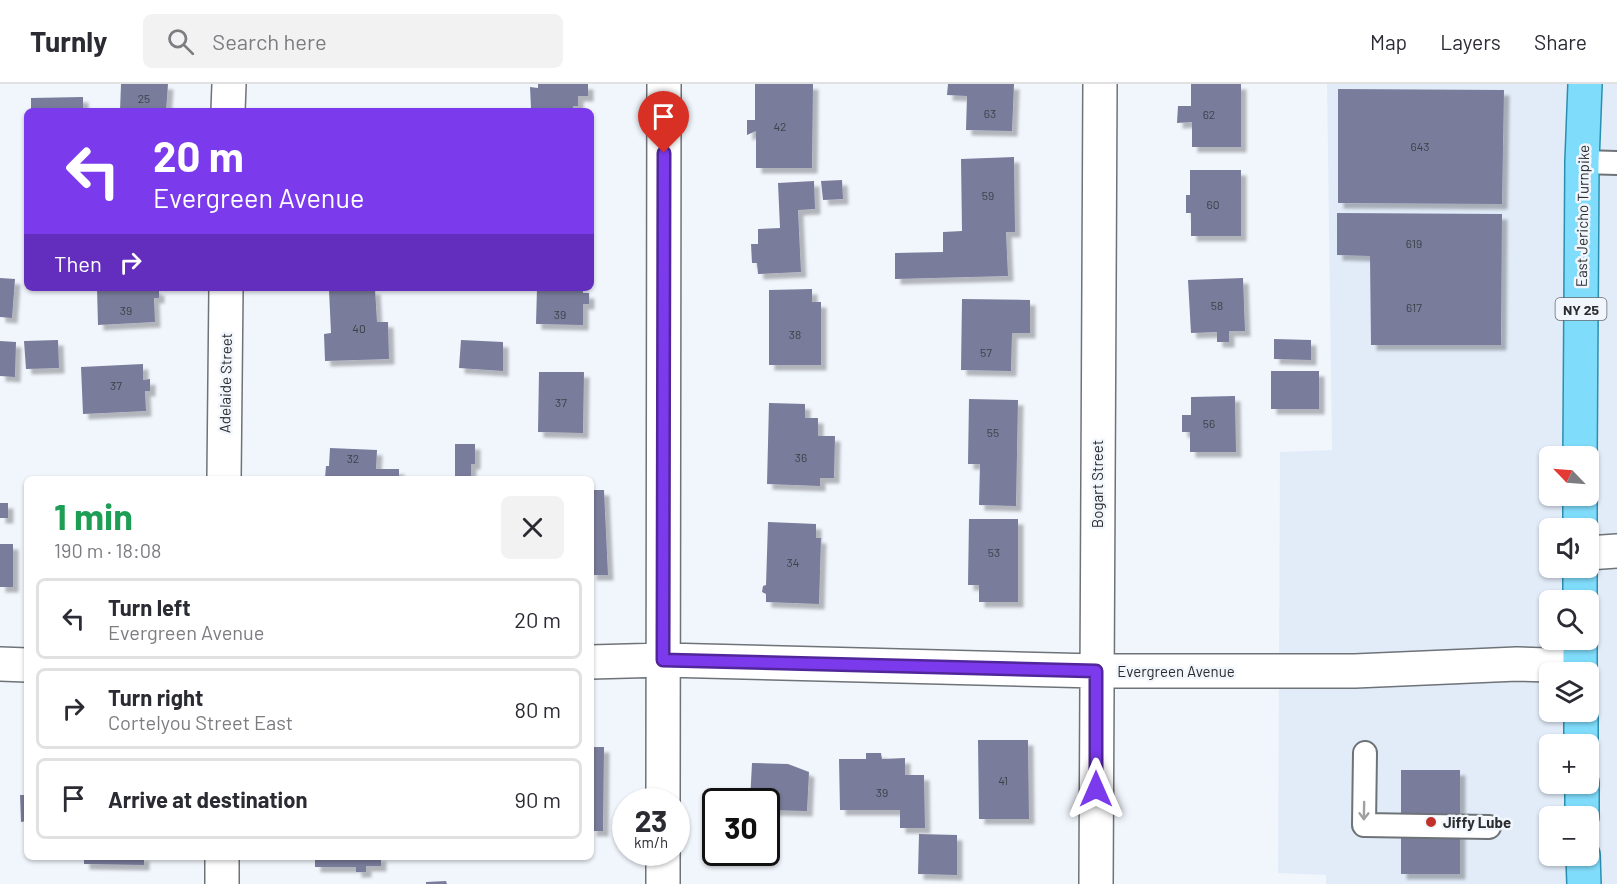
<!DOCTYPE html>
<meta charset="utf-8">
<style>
body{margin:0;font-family:Barlow,sans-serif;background:#f2f2f3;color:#2b2b33;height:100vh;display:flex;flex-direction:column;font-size:22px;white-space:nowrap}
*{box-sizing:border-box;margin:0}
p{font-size:20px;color:#7c7c81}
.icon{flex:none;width:33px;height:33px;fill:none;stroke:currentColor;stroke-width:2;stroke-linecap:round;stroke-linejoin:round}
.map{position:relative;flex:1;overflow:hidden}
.panel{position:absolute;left:24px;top:392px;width:570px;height:384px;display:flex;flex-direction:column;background:#fff;border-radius:9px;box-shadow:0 2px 4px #0004}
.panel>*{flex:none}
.hud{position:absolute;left:24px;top:24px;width:570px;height:183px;border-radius:9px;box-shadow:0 2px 4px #0004;background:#7c3aed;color:#fff;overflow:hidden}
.needle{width:39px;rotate:295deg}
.buttons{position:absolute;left:1539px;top:362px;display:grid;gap:12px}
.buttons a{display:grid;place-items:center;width:60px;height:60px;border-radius:9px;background:#fff;box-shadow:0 2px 4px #0004;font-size:30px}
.speed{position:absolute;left:612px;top:704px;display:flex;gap:12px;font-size:30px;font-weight:700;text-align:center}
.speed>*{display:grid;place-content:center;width:78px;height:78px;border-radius:50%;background:#fff;box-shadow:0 2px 4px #0004;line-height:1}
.speed small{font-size:15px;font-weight:400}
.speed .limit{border:3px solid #111;border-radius:9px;background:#fff;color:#111}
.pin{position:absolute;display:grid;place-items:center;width:51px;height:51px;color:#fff;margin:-62px -26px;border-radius:50% 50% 50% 0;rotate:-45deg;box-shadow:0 0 6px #0007}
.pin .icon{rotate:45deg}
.me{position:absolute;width:66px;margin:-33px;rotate:0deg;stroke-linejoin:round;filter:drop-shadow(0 0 4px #0008)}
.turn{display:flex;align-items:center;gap:21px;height:126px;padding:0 30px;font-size:27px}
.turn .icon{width:78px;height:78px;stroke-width:2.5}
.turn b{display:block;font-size:42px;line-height:51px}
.then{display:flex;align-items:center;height:57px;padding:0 30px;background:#0003;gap:12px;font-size:22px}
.round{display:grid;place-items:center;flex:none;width:63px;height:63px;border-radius:9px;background:#f2f2f3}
.headline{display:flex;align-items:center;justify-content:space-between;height:102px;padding:0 30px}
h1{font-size:36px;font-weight:700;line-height:45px;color:#1e9e55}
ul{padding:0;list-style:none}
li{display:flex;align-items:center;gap:18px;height:81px;margin:0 12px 9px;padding:0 18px;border:3px solid #e1e1e2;border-radius:9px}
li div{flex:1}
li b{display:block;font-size:22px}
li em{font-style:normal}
header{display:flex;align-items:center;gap:36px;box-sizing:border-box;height:84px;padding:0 30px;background:#fff;border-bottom:2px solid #e1e1e2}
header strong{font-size:28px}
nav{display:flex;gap:33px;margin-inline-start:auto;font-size:21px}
.search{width:420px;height:54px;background:#f2f2f3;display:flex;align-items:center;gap:15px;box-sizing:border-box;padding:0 21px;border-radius:9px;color:#7c7c81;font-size:22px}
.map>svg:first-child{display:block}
.built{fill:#e2ecf9;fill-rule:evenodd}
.building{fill:#797c9a;filter:url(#shadow)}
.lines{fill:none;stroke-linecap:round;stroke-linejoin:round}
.service-casing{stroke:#6e7378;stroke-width:26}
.minor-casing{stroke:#6e7378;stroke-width:36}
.primary-casing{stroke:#2a8fb1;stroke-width:36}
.service{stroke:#fff;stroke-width:22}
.minor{stroke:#fff;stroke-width:33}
.primary{stroke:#7fdcfa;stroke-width:33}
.oneway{stroke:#a0a0a1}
.route-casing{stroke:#51269a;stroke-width:15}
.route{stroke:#7c3aed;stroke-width:10}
.poi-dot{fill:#c03229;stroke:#f1f6fd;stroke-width:2}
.labels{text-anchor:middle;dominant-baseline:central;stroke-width:5;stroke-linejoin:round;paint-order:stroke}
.number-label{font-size:12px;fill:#3e414a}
.shield{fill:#f1f6fd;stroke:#66696d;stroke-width:1.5}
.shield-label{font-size:14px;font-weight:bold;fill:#2b2d2f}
.street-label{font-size:15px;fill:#2b2d2f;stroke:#f1f6fd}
.poi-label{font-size:15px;font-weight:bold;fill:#2b2d2f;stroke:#f1f6fd;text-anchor:start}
</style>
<header>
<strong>Turnly</strong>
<div class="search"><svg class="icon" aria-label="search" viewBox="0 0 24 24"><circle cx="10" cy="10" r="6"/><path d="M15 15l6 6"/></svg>Search here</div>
<nav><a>Map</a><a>Layers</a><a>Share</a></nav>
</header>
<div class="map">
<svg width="1617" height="800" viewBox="0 0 1617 800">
<defs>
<filter id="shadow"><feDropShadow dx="5.5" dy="5.5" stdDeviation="1.5" flood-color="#0004"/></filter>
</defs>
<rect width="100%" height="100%" fill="#f1f6fd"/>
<path class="built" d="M1327,0h290v800h-291v-9l-48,-2 2,-421 52,-2zM1550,372h38v39h-38zM1550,444h38v39h-38zM1550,516h38v39h-38zM1550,588h38v39h-38zM1550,660h38v39h-38zM1550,732h38v39h-38z"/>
<path class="building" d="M121,0h47l-2,27h-46z
M538,0h50v12h-10v10h-5v5h-37v-3h-5l-1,-21 8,1z
M755,0h58l-1,84h-56v-37l-9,4v-15h8z
M948,0h66l-2,47 -46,-1 1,-34 -20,-1z
M1191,0h50v63h-49v-25l-15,1 1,-17h13z
M1338,5l166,1 -2,114 -164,-1z
M83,13v14h-52v-13z
M1014,73l1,75h-9l2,44 -113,3v-26l48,-1v-20l19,-1 -1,-72z
M1190,86h51v66h-50v-23h-5v-18h4z
M842,96l1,19 -20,1 -2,-19z
M814,97l1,28 -17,1 3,62 -43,2 -1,-11h-5l-1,-19h7v-15l22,-1 -2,-45z
M1337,129l165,1 -1,131h-130l-1,-89 -33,-1z
M0,194l15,1 -3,39 -12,-1z
M1243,194l2,53h-16v11h-12v-10l-26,1 -3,-53z
M97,204h58v2h4v8h-5l1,24 -57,3z
M537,204h46v5h6v11h-6v21l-47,-1z
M375,205l2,33h11l1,37 -64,2 -1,-27 7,-1 -2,-43z
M812,205v13h9v63h-52v-75z
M962,215l68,1v33h-18l-1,38 -50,-1z
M1274,255l37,1v20l-37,-1z
M58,256l1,28 -33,1 -2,-28z
M461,256l42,2v29l-44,-3z
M0,257l16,1 -1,35 -15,-1z
M143,280v16l7,-1v12h-5l1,20 -63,3 -2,-47z
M1271,287h48v38h-48z
M539,288h45l-1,61 -45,-1z
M1235,312l1,56h-46v-20h-8v-17h9v-18z
M969,315l49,1 -2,106 -37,-1 1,-41h-12z
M769,319l36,1v14h13v18h17l-1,42h-14v8l-53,-2z
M455,360h20v20h-4v14h-16z
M330,364l47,2 -1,19h23v9h-74l1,-12h3z
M591,406h13l4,85h-17z
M0,419h8v15h-8z
M969,435h49v83h-39v-17h-11z
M768,438l48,2v14h5l-2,66 -53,-2v-8l-4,-2 1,-6 3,-1z
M0,460h13v43h-13z
M978,656h50l1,79h-50z
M591,663h13l-1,84h-12z
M866,669h15l1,6 23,-1v17h19l1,53h-25v-18h-60l-1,-51h27z
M752,679l36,1 21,8 -2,39 -41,-1v-9h-16z
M1401,686h59v104h-59z
M20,711h7v26l-6,1z
M919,750l38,1v40l-39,-1z
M84,772h60v9l-60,-1z
M315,772h66v10h-15v6h-10v-5h-41z
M446,797l1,3h-21v-2z"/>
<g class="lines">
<defs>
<path id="service" d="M1582,78l35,1
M1365,669l-1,72 125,2"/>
<path id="minor" d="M228,27l1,-27
M224,394l2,-190
M1588,469l29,-2
M591,578l73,-2 432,11h259l162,-7 63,2
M0,580l27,1
M663,717l1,-717
M222,772v28
M663,800v-32
M1096,800l4,-800"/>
<path id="primary" d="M1580,372l2,-294 3,-78
M1580,444v-33
M1580,483v33
M1580,555v33
M1581,627v33
M1582,699v33
M1583,771l1,29"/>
</defs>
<use href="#service" class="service-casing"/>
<use href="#minor" class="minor-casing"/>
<use href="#primary" class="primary-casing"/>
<use href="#service" class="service"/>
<use href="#minor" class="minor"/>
<use href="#primary" class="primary"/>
</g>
<defs><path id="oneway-shaft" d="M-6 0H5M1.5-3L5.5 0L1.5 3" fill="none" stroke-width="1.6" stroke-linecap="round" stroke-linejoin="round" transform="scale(1.5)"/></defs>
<use class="oneway" href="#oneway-shaft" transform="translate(1364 727) rotate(91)"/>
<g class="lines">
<defs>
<path id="route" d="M664,69l-1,507 433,11v118"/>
</defs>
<use href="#route" class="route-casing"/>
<use href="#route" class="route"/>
</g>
<circle class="poi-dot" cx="1431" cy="738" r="6"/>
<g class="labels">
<g class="number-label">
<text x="144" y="14">25</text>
<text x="990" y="29">63</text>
<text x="1209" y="30">62</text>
<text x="780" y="42">42</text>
<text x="1420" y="62">643</text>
<text x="988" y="111">59</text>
<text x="1213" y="120">60</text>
<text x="1414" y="159">619</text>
<text x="1217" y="221">58</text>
<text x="1414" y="223">617</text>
<text x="126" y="226">39</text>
<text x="560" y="230">39</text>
<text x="359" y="244">40</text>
<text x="795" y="250">38</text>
<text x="986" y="268">57</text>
<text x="116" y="301">37</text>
<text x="561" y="318">37</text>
<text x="1209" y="339">56</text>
<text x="993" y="348">55</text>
<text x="801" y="373">36</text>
<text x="353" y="374">32</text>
<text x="994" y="468">53</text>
<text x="793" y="478">34</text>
<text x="1003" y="696">41</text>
<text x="882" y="708">39</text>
</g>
<rect class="shield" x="1555.5" y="214" width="51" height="22" rx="4.5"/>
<g class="shield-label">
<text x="1581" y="225">NY 25</text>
</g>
<g class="street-label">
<text transform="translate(1582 132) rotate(-89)">East Jericho Turnpike</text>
<text transform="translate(225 299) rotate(-89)">Adelaide Street</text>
<text transform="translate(1097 400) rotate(-90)">Bogart Street</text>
<text x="1176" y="587">Evergreen Avenue</text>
</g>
<g class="poi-label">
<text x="1443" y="738">Jiffy Lube</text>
</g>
</g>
</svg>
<div class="buttons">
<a><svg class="needle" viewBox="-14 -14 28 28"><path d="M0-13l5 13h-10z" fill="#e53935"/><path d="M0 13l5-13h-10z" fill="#7c7c81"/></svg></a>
<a><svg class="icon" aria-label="sound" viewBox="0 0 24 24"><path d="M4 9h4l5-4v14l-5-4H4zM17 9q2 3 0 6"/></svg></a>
<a><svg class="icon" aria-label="search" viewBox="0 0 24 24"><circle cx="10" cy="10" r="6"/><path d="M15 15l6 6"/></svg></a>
<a><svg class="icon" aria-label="layers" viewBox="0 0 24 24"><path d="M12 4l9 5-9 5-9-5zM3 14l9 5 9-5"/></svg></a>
<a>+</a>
<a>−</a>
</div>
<div class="speed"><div>23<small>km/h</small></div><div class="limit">30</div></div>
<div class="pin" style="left:664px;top:69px;background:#d93025"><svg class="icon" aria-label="arrive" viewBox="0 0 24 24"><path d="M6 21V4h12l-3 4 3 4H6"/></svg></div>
<svg class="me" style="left:1096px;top:705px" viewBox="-20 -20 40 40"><path d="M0-17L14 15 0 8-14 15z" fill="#7c3aed" stroke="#fff" stroke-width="4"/></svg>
<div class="hud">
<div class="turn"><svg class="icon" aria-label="left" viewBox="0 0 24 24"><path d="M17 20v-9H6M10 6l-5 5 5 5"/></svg><div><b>20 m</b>Evergreen Avenue</div></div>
<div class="then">Then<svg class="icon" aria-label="right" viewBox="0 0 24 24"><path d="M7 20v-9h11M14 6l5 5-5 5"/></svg></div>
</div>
<section class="panel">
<div class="headline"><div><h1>1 min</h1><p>190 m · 18:08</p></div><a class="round"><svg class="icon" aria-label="close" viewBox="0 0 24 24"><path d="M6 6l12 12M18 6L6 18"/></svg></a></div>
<ul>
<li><svg class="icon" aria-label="left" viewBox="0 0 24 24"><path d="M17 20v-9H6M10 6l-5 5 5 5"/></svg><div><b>Turn left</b><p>Evergreen Avenue</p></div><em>20 m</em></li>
<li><svg class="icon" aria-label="right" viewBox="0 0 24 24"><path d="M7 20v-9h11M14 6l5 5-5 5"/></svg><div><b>Turn right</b><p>Cortelyou Street East</p></div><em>80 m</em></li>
<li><svg class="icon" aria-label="arrive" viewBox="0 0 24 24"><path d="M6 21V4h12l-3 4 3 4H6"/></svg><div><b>Arrive at destination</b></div><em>90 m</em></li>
</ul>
</section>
</div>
